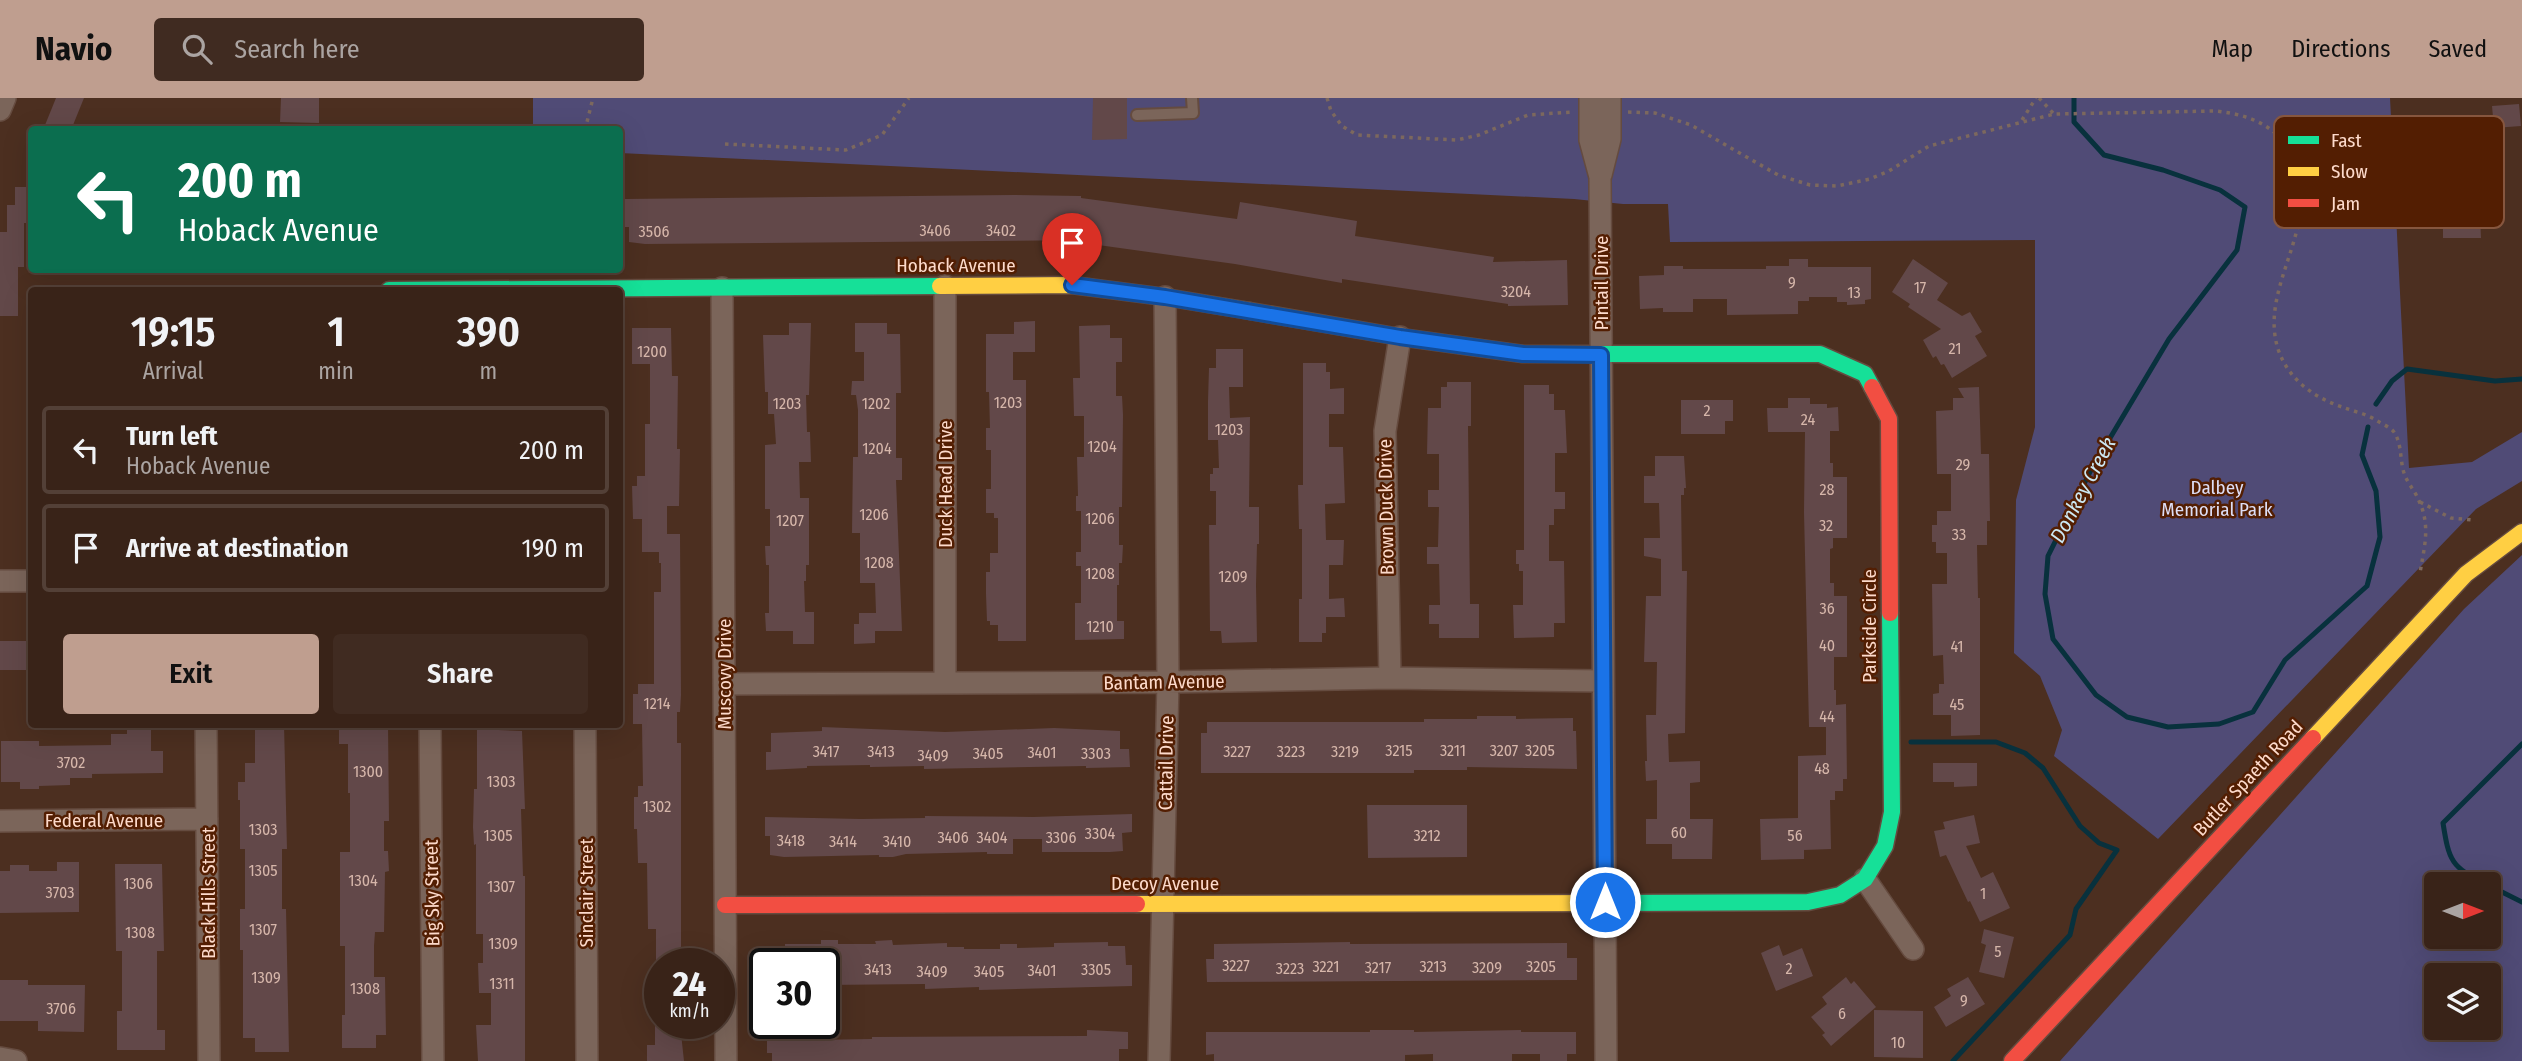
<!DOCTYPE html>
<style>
body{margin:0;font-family:"Fira Sans Condensed",sans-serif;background:#402b21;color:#f1f3f6;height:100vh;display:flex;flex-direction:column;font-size:26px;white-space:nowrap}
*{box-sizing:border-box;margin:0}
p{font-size:23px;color:#aba4a2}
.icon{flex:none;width:38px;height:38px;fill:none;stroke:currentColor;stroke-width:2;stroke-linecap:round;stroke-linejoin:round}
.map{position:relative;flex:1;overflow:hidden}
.side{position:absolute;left:28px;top:189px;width:595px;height:441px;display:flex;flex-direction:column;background:#392318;border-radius:7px;box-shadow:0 7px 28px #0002,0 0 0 2px #534037}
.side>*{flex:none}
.guide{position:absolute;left:28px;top:28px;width:595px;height:147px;border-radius:7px;box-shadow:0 7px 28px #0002,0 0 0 2px #534037;background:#0b6e4f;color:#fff;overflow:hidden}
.needle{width:46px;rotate:90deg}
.buttons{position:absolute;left:2424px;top:774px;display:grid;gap:14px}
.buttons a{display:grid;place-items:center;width:77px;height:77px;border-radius:7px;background:#392318;box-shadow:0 7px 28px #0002,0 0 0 2px #534037;font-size:35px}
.speed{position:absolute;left:644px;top:850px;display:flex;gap:14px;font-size:35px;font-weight:700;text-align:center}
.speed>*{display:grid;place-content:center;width:91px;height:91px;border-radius:50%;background:#392318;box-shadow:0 7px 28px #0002,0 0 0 2px #534037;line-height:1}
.speed small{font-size:18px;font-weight:400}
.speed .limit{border:4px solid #111;border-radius:10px;background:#fff;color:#111}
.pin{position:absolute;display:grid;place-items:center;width:60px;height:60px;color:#fff;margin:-72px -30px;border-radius:50% 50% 50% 0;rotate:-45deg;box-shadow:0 0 7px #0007}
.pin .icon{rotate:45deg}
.me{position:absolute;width:77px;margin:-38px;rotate:0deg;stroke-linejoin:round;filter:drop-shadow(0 0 5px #0008)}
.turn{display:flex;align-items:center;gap:24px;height:147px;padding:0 35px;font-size:32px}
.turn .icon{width:91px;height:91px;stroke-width:2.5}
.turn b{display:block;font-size:49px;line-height:60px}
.eta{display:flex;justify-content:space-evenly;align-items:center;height:119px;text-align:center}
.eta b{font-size:42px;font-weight:600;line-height:49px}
.action{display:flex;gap:14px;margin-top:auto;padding:14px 35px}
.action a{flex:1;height:80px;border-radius:7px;background:#bf9e8f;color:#111;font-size:28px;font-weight:600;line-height:80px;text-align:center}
.action a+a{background:#402b21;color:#f1f3f6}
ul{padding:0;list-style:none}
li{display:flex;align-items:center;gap:21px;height:88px;margin:0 14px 10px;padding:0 21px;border:4px solid #534037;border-radius:7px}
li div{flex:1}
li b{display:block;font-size:26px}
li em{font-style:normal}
header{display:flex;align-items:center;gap:42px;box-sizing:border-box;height:98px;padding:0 35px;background:#bf9e8f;color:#111}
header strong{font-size:33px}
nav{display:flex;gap:38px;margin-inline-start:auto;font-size:24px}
.search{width:490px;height:63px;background:#402b21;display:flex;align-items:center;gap:18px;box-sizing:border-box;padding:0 24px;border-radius:7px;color:#aba4a2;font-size:26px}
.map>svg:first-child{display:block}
.green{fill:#504b76;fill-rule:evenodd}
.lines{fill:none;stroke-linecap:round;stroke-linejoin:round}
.stream{stroke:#08313d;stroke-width:5}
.building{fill:#624849}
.lane-casing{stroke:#654b3f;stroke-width:14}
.street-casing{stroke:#654b3f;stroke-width:24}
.fast-casing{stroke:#654b3f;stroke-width:19}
.slow-casing{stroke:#654b3f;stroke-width:19}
.jam-casing{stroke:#654b3f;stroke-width:19}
.path{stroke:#7c685e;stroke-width:3.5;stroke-dasharray:3.5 5;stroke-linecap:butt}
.lane{stroke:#7b655a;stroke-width:10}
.street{stroke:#7b655a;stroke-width:21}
.fast{stroke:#16e098;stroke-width:16}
.slow{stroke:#ffcf43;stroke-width:16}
.jam{stroke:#f24e42;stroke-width:16}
.route-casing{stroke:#114b97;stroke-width:18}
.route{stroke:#1a73e8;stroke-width:12}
.labels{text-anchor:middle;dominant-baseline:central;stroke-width:5;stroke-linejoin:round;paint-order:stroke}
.number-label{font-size:16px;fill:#d6b6aa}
.street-label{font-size:19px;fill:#fddacb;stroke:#531e02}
.park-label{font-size:19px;fill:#dddef6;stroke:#531e02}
.water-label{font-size:21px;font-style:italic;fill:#cce8f3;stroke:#531e02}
.key{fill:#531e02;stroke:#86563e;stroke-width:2}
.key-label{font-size:19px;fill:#fddacb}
</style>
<header>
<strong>Navio</strong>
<div class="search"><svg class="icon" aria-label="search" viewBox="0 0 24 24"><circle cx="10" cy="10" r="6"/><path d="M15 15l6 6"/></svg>Search here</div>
<nav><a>Map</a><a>Directions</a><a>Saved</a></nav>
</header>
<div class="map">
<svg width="2522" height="963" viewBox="0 0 2522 963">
<rect width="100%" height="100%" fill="#4c2f20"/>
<path class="green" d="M533,0h1857l19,370 63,-6 50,-30v49l-46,28 -318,330 -104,-83 8,-26 -22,-54 -26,-23 2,-153 19,-73v-187l-365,2 -2,-38h-45l-49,-5 -954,-46v-23l-87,-1z
M2522,457v506h-462l404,-452zM2436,786h52v52h-52zM2436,877h52v52h-52z"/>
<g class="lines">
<path class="stream" d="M2074,0v24l30,33 59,15 57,20 25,17 -8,43 -68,89 -78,131 -43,86 -3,38 8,45 43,56 31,22 41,10 51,-3 34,-12 32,-52 82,-74 13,-49 -4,-46 -14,-36 6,-28
M2376,306l16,-23 15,-12 88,12 27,-2
M1911,644h85l29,11 18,15 37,58 19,17 18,7 -41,59 -6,26 -117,126
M2486,786c-35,-17 -37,-23 -43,-61l79,-79
M2488,787l34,17"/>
</g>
<path class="building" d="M56,0h28l-13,32h-28z
M281,0h38v25l-39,-1z
M1093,0h34v41l-35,1z
M2519,6l2,22 -27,2 -2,-22z
M15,89h17v36h-8v44h-6v49h-18v-84h7v-27h8z
M1012,97l69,1v2l156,21 3,-17 117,19 -2,15 139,21 -1,5 74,-2 1,45 -60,1v-2l-166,-25v4l-107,-19 -144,-20 1,-4 -447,4 -16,-2v-15h-4v-28z
M2443,118h37l1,22h-38z
M1789,161h19v8h63v32l-6,1v4l-18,1v-3h-10v-5h-28v4h-11v13l-71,1v-16h-34v13h-30v-4l-23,1 -1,-33 25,-1v-9h19v3h83v-3h23z
M1913,161l35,24 -11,17 25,16 8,-4 12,20 -7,4 12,20 -35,22 -8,-14 -3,1 -5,-9 -3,2 -10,-18 18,-11 -33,-22 2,-3 -18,-12z
M1035,223v31h-22v28h13v261h-28v-16h-8v-4h-3l-1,-27v-22h4v-19h8v-35h-4v-5h-8v-24h5v-39h-5v-22h4l-1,-36h-3v-58h28v-12z
M789,225h22l-2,72h-3l1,37h3l1,30h-12l1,36h9v67h-3v16h-2l1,31h9v32h-21v-13h-27l-1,-18h4v-48h-3l-1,-19h5v-37h-5v-64l11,-1 -2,-30h-6v-22h-3l-2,-57h26z
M855,225h32v11h13l1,59h-5v65h6v22h-6l6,151h-27v12l-21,1v-20h5v-11h17l-1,-30h-15v-50h-8l1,-76h5v-47l-2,-15h-5l1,-14h12v-29h-9z
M1110,227v13h12v24h-6v34h6l1,19 -1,92h-3v38h4l-1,18h-3v22h-2v36h7v18l-49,1v-37h6v-37h-5v-14h5v-41h-5v-15h2l-1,-39h7v-41h-10l-1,-38h7l-1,-52z
M632,230h39l1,48h6l-1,73h3l-1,57h-12v28h13l1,161 -1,17h-3v31h4v221h-25v-35h-8l-1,-66h-9l-1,-34h-3v-32h4v-11h5l-1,-62h-9v-30h5v-10h16v-92h7v-29h-2v-11h-17v-33h-9l-1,-33h5v-10h8v-52h5v-60h-18z
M1216,251h27v38h-14l1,31 20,-1 -1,90h10v37h-2l-1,41 1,57 -35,1 -1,-12h-11l-1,-106h7v-34h-6v-17h3v-6h6l-1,-28h-10v-39l1,-33h7z
M1303,265h23v9h4v17l14,-1v26h-15v33h14l2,56 -20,1 1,36h18l-1,25h-14v34l15,-1 1,19h-19v16h-4v9h-23v-43h3v-70h-3l-1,-44h5z
M1447,284h24v44h-3l2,178h9v34h-40v-14h-10v-19h11l-1,-41h-12v-17h11l1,-40h-11v-17h11v-36h-12l1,-46h13v-21h6z
M1524,287h25v9h5v16h11l2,43h-12v39h10v17h-11v16h-5v36h15l1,62h-11v14l-40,1 -1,-33h10v-34h-4v-7h-3v-14h8z
M1979,289l2,67h8l1,67h-3v24h-10l1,53h2v137l-29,1v-21h-18v-21l6,-1v-9h5l-1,-29 -10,1 -1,-72h15v-31h-11v-11h-4v-17h5v-14h14v-37h-14l-1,-63 17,-1v-12h11l-6,-10z
M1788,300h22v6h17v4l11,-1 1,24h-9v32h3v14h14v61h-14v10l-3,1v34h4v13h13v61h-13v33h2v15l10,-1 1,75h-4v12h-8v9h-5l1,49 -27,1v9l-43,1 -1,-41 38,-1v-62l28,-1v-28h-17l-5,-215 1,-80h-37l-1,-24h21z
M1681,302h52v21h-8v13h-44z
M1655,358h29l2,32h-2v7h-3l1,76h5l-2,162 -17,1 1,28 31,-1v21l-10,1v36h23l-1,40h-40v-15h-26v-25h11v-39l-11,1 -1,-20h2l-1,-46h10l1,-53h-13l2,-66h15v-37l-17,-3v-18h16l-1,-35h-15v-27h11z
M0,543h32v29h-32z
M1477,618h39v3l57,-1v13h3l1,38 -110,-2v3h-53v3h-213v-40h6v-11h217v-3h53z
M127,626h24v27h12v22l-71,1v4h-22v7l-31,1v3h-19v-7h-19v-41h38v5l72,-1v-11h16z
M255,626h29l3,125h-5v60h4l3,143h-34v-14h-12v-88h-3v-41h5v-60h-5v-49h-2v-18h7v-19h10z
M339,626h49l1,97h-5v30h4l1,20 -4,1 -1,60h-9l-1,14v31h11l1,58h-10v13h-34v-33h3v-69h-5v-94h10v-59h-2v-49h-9z
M477,626h21v6l24,1 3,78h-4l2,67h2v185h-47l-2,-36h15v-32h-12l-1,-30h5v-29h-7v-90l-2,1 -1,-18 1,-38h3z
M822,629l123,5 109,-4 66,3v18h9l1,18 -44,1v-2l-162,3v-3l-54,1v-2l-63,1v2l-41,2v-18h5v-19l51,-2z
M1933,665h44v23l-23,1v-5h-21z
M1367,707h100v52l-99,1z
M1132,716v18l-10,1 1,18 -13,1h-68v-13h-29v15h-26v-2l-81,2 -13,3h-14v-2l-95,2 -14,-2v-19h-5v-19l96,2 64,-1v-2l108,1z
M1974,717l6,28 -14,3 15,32 12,-6 17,36 -30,14 -10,-21 -2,1 -22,-47 -6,2 -6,-26 11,-2 -2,-7z
M57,764h22v50l-79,1v-42h10v-6h19v6h28z
M115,766h47l2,87h-7v79h8v20h-48v-39h5v-60h-6z
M1984,831l30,8 -10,41 -25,-6 7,-27 -5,-2z
M821,842h17v4h38l-1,-3 17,-1 1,5 54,-2v4h17v2h36v-5h17v4l37,-1v-4l54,-1v4h17l1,19h6v21l-153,4v-3l-54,2v-5l-101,1v-21h-55v-17h16v-3h36z
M1350,844v2l217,-1v15h10v22l-370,2 -1,-23h8v-15z
M1779,847l4,11 19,-8 11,28 -37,15 -15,-38z
M1846,879l5,7 3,-3 22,26 -45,39 -9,-11 3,-2 -14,-16 16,-13 -5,-7z
M1968,879l17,27 -39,23 -12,-20 17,-11 -4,-7z
M0,882h28v5h57l-1,47 -46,-1v-10h-38z
M1874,912l49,1v47l-49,-1z
M655,926h25l4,37h-37v-16h8z
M1087,932l41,2v17h-9v12h-347v-8h-5v-19l41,2v4l64,-1v-2l215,-1z
M1370,932h44v2l107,-2v2h55v22h-9v7h-27v-7h-28v7h-79v-7l-28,1v6h-191v-7l-8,1v-23h164z"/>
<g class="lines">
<defs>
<path id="lane" d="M1137,17l56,-2 -1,-15"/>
<path id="street" d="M1590,0v42l10,37 6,884
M0,12l5,-12
M1601,77l9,-36v-41
M945,188v397
M722,190l4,773
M0,483h32
M1390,580l-5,-247 15,-94
M724,586l444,-2 222,-4 213,3
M206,626l3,337
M430,626l3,337
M585,626l2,337
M0,723l207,-2
M1865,781l48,70
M0,960l16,3
M1159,963l9,-379 -3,-385"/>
<path id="fast" d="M389,192l551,-4
M1250,213l150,26 123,17h297l45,20 7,13
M1622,805l186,-1 32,-7 25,-16 20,-33 7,-34 -2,-199"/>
<path id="slow" d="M940,188l132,-1 93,12 85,14
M2313,640l153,-164 56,-42
M1137,806l485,-1"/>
<path id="jam" d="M1872,289l17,32 1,194
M725,807l412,-1
M2012,963l301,-323"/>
</defs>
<use href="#lane" class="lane-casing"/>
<use href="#street" class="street-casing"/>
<use href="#fast" class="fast-casing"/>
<use href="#slow" class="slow-casing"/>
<use href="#jam" class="jam-casing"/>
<path class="path" d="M1327,0l4,13 11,15 15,9 100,5 22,-5 49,-20 45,-3
M2039,0l15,16
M1628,14l27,1 36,12 87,50 32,10 27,1 33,-7 19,-8 40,-25 125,-32 162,-3c28,3 57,12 72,38 42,72 -31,133 -10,200 10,30 35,48 64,58 11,4 24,7 34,13 6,4 14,7 18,12 9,13 5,32 12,46 4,8 10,15 13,23 12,25 5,47 1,72
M2022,22l14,-22
M585,32l8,-32
M725,46l121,6 36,-15 27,-37
M2420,404l31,16 21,2"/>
<use href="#lane" class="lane"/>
<use href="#street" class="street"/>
<use href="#fast" class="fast"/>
<use href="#slow" class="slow"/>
<use href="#jam" class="jam"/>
</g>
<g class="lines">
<defs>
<path id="route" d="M1072,187l93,12 235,40 123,17 78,1 4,547"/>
</defs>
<use href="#route" class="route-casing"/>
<use href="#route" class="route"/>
</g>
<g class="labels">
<g class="number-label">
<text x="935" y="132">3406</text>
<text x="1001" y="132">3402</text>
<text x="654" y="133">3506</text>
<text x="1792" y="184">9</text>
<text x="1920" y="189">17</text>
<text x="1516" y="193">3204</text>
<text x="1854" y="194">13</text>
<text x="1955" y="250">21</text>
<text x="652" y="253">1200</text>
<text x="1008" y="304">1203</text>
<text x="787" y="305">1203</text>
<text x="876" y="305">1202</text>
<text x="1707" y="312">2</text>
<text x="1808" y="321">24</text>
<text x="1229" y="331">1203</text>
<text x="1102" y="348">1204</text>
<text x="877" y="350">1204</text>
<text x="1963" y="366">29</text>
<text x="1827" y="391">28</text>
<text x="874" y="416">1206</text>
<text x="1100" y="420">1206</text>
<text x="790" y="422">1207</text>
<text x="1826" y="427">32</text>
<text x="1959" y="436">33</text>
<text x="879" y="464">1208</text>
<text x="1100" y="475">1208</text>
<text x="1233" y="478">1209</text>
<text x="1827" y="510">36</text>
<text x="1100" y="528">1210</text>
<text x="1827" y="547">40</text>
<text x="1957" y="548">41</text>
<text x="657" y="605">1214</text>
<text x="1957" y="606">45</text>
<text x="1827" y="618">44</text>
<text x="1399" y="652">3215</text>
<text x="1453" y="652">3211</text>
<text x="1504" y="652">3207</text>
<text x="1540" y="652">3205</text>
<text x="826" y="653">3417</text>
<text x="881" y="653">3413</text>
<text x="1237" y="653">3227</text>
<text x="1291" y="653">3223</text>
<text x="1345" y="653">3219</text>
<text x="1042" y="654">3401</text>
<text x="988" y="655">3405</text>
<text x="1096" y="655">3303</text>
<text x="933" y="657">3409</text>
<text x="71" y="664">3702</text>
<text x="1822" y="670">48</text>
<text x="368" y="673">1300</text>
<text x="501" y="683">1303</text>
<text x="657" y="708">1302</text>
<text x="263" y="731">1303</text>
<text x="1679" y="734">60</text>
<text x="1100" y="735">3304</text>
<text x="498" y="737">1305</text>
<text x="1427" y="737">3212</text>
<text x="1795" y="737">56</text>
<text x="953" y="739">3406</text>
<text x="992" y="739">3404</text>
<text x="1061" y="739">3306</text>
<text x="791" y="742">3418</text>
<text x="843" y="743">3414</text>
<text x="897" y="743">3410</text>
<text x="263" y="772">1305</text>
<text x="363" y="782">1304</text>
<text x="138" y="785">1306</text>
<text x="501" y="788">1307</text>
<text x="60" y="794">3703</text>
<text x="1983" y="795">1</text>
<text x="263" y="831">1307</text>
<text x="140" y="834">1308</text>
<text x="503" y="845">1309</text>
<text x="1998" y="853">5</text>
<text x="1236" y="867">3227</text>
<text x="1326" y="868">3221</text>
<text x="1433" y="868">3213</text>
<text x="1541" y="868">3205</text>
<text x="1378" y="869">3217</text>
<text x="1487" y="869">3209</text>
<text x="1290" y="870">3223</text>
<text x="1789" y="870">2</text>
<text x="878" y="871">3413</text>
<text x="1096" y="871">3305</text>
<text x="1042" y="872">3401</text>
<text x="932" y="873">3409</text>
<text x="989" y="873">3405</text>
<text x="266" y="879">1309</text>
<text x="502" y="885">1311</text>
<text x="365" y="890">1308</text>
<text x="1964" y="902">9</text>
<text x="61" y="910">3706</text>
<text x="1842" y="915">6</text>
<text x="1898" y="944">10</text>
</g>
<g class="street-label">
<text x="956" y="167">Hoback Avenue</text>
<text transform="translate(1601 185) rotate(-90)">Pintail Drive</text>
<text transform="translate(945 386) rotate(-90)">Duck Head Drive</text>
<text transform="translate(1386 409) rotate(-91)">Brown Duck Drive</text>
<text transform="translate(1869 528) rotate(-90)">Parkside Circle</text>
<text transform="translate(724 576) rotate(-90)">Muscovy Drive</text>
<text transform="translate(1164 584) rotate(-1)">Bantam Avenue</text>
<text transform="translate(1166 665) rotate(-89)">Cattail Drive</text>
<text transform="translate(2248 680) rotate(-47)">Butler Spaeth Road</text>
<text x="104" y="722">Federal Avenue</text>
<text x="1165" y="785">Decoy Avenue</text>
<text transform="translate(208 795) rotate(-90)">Black Hills Street</text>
<text transform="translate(432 795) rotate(-91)">Big Sky Street</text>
<text transform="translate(586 795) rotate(-90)">Sinclair Street</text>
</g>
<g class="park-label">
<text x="2217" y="389">Dalbey<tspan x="2217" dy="22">Memorial Park</tspan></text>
</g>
<g class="water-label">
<text transform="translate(2083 392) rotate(-62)">Donkey Creek</text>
</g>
</g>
<rect x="2274" y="18" width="230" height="112" rx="10" class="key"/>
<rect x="2288" y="38" width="31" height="8" fill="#16e098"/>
<rect x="2288" y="69" width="31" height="9" fill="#ffcf43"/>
<rect x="2288" y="101" width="31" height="8" fill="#f24e42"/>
<g class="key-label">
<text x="2331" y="49">Fast</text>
<text x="2331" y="80">Slow</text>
<text x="2331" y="112">Jam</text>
</g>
</svg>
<div class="buttons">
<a><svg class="needle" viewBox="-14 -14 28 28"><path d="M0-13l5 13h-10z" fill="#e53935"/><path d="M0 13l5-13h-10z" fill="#aba4a2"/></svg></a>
<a><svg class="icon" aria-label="layers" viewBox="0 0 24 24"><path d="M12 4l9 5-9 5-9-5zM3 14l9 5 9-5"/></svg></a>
</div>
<div class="speed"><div>24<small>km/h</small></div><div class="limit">30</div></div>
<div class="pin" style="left:1072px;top:187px;background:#d93025"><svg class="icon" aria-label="arrive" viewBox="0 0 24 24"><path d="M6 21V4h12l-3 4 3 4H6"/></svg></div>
<svg class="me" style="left:1605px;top:804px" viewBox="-20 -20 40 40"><circle r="17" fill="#1a73e8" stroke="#fff" stroke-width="3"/><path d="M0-11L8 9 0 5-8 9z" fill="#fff"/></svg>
<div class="guide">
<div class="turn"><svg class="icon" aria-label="left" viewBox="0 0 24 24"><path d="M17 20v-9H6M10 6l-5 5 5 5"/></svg><div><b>200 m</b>Hoback Avenue</div></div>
</div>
<section class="side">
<div class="eta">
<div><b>19:15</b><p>Arrival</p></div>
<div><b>1</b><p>min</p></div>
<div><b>390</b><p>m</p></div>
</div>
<ul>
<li><svg class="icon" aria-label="left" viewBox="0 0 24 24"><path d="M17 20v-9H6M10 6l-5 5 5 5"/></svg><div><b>Turn left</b><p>Hoback Avenue</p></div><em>200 m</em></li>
<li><svg class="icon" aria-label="arrive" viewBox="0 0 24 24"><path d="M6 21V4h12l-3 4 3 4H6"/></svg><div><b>Arrive at destination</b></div><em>190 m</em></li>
</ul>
<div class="action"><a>Exit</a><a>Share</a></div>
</section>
</div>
